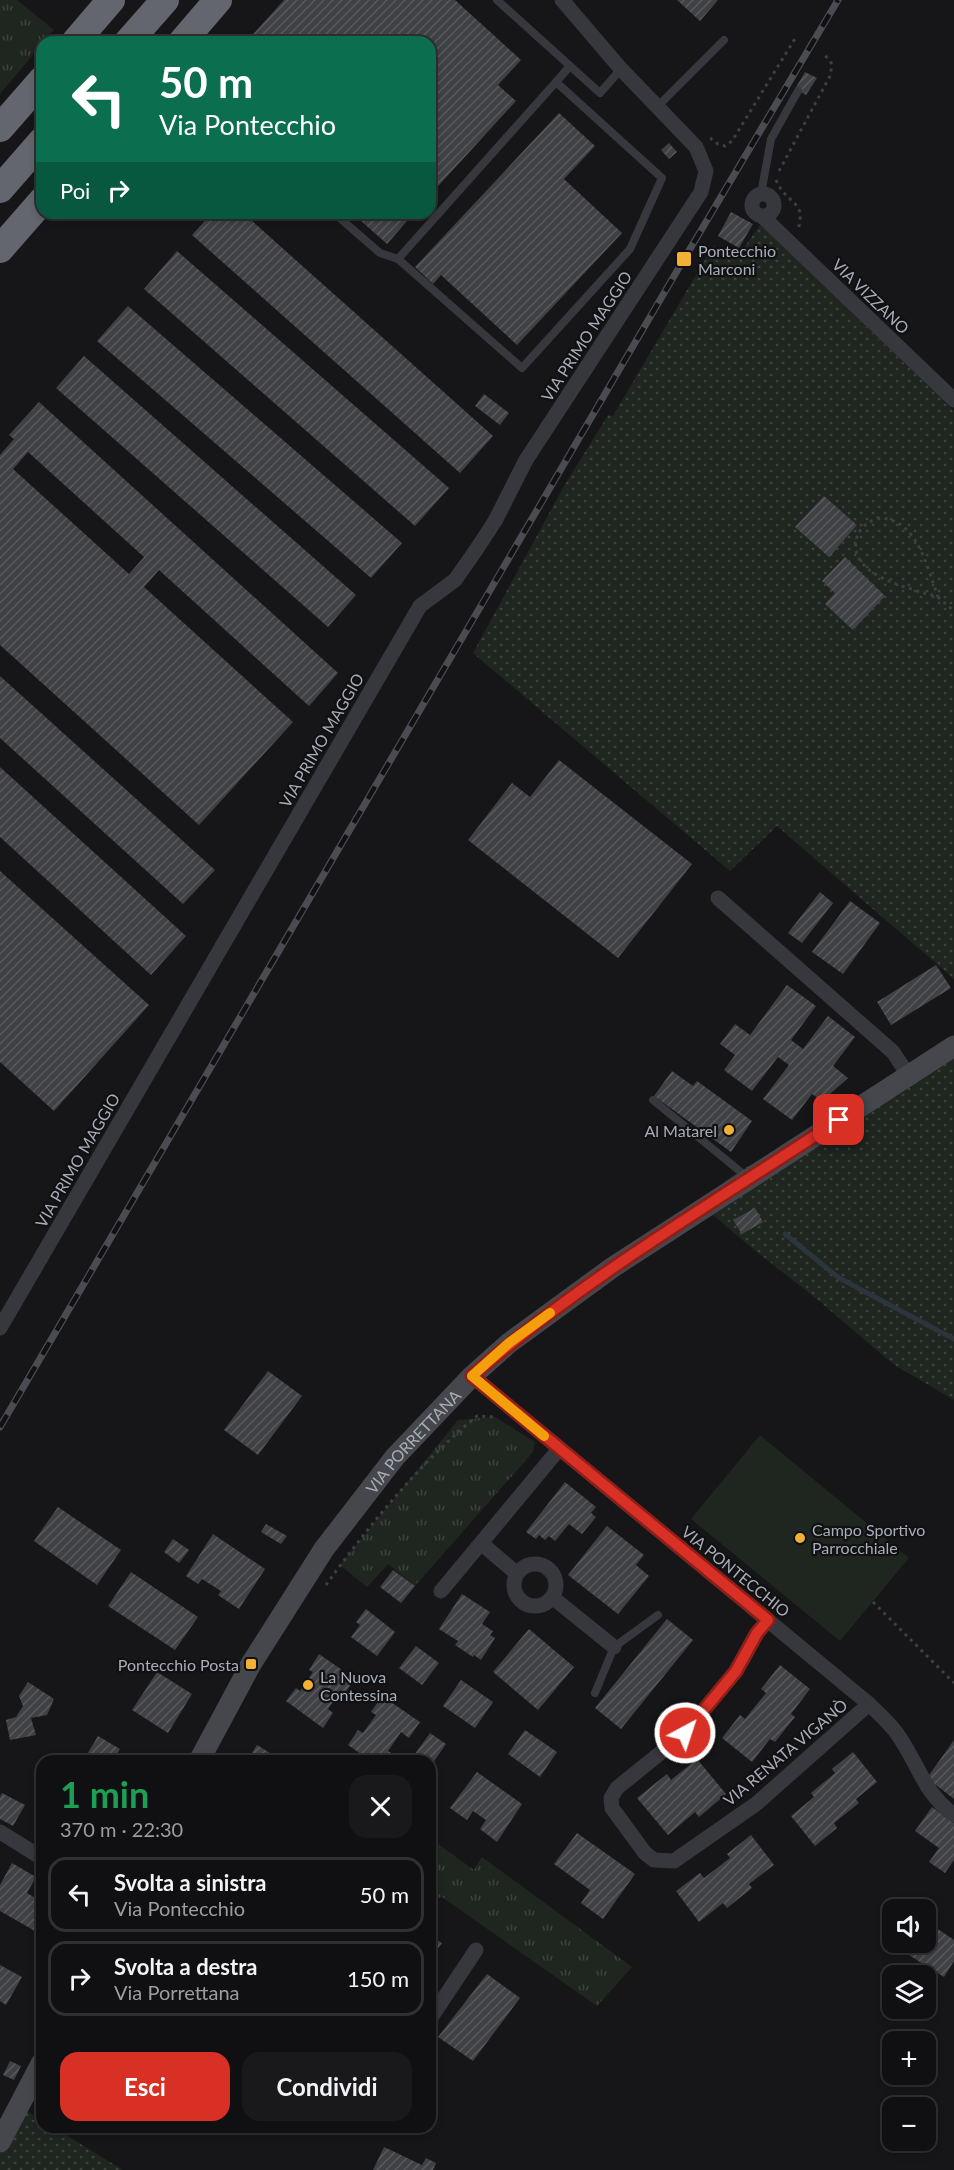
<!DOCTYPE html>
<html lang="it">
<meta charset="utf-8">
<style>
body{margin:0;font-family:Lato,sans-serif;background:#19191b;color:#f1f3f6;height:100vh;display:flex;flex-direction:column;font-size:22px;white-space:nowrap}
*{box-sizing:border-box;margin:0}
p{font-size:20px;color:#9c9d9f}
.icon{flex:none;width:33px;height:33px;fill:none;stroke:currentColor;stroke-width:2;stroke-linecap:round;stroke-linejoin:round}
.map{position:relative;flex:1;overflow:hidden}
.sheet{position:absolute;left:36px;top:1755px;width:400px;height:378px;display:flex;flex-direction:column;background:#101012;border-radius:18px;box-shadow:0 3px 9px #0003,0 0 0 2px #303032}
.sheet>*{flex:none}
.hud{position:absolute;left:36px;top:36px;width:400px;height:183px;border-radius:18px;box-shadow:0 3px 9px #0003,0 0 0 2px #303032;background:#0b6e4f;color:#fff;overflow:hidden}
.buttons{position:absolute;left:882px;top:1899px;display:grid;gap:12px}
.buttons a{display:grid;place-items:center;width:54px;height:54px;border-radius:12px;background:#101012;box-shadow:0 3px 9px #0003,0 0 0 2px #303032;font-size:30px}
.pin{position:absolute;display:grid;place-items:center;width:51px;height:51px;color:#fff;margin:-26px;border-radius:12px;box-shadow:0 3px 9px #0006}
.me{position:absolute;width:66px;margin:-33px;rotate:40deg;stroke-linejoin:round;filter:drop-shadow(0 0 4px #0008)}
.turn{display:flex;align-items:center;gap:21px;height:126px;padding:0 24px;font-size:27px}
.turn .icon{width:78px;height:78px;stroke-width:2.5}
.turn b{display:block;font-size:42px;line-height:51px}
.then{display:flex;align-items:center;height:57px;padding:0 24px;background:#0003;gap:12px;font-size:22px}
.round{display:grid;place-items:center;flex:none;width:63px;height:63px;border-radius:18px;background:#19191b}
.overview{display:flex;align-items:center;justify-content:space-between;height:102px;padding:0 24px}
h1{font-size:36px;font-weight:700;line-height:45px;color:#1e9e55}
.action{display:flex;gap:12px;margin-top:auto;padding:12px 24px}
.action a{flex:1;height:69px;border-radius:18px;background:#d93025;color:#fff;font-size:24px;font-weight:700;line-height:69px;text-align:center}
.action a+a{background:#19191b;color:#f1f3f6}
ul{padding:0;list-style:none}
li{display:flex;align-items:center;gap:18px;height:75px;margin:0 12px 9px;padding:0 12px;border:3px solid #303032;border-radius:18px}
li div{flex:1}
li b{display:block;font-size:22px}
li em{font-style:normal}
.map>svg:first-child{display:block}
.grass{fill:url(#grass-tufts)}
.park{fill:url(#park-dots)}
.pitch{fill:#1e261f}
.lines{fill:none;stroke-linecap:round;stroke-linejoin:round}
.stream{stroke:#2c353c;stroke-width:5}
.building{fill:url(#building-hatch);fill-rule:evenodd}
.path{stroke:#3d3f44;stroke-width:3;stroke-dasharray:3 4.5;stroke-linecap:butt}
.lane{stroke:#37383d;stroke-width:8}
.street{stroke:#37383d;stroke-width:15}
.secondary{stroke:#45474d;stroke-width:21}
.highway{stroke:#63666e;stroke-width:28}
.rail-casing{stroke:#4a4c52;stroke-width:7}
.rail{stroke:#111113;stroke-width:4.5;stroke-dasharray:14;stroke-linecap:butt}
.route-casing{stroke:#8d1f18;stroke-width:15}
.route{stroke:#d93025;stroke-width:10}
.slow{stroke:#f59e0b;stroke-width:10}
.poi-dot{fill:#f2b134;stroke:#111113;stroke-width:2}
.labels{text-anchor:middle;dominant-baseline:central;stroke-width:4.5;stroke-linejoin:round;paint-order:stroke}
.poi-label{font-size:16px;fill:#a8adb8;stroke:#111113;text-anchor:start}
.street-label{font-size:16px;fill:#a8adb8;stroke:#111113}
</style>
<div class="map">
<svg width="954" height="2170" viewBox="0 0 954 2170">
<defs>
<pattern id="grass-tufts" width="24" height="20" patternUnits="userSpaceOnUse" patternTransform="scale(1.5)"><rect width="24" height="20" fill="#1e261f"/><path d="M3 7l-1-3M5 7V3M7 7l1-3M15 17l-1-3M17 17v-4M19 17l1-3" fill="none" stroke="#3c433d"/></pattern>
<pattern id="park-dots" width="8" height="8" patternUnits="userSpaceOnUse" patternTransform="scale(1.5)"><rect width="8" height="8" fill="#1e261f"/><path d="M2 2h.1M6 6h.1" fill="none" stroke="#3c433d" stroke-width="1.8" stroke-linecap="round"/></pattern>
<pattern id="building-hatch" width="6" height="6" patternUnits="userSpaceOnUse" patternTransform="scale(1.5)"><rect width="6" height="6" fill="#404145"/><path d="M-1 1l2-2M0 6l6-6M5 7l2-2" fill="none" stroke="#595a5e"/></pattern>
</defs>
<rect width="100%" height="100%" fill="#161618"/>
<path class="grass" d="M0,0h17l37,30 -54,64z
M495,1417l40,25 -2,10 -118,134 -27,-22 -21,23 -27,-22 118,-145z
M431,1839l43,31 8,-13 150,110 -35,39 -155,-109 -11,2z"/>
<path class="park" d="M760,225l20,14 75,77 99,95v568l-177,-153 -47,45 -257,-218 91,-167 44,-71 5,1 100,-170 25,10z
M954,1040v360l-61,-36 -75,-64 -65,-51 -53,-45 29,-26z
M19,2106l23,15v6h11l70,43h-123v-28z"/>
<path class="pitch" d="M760,1435l149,123 -69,83 -149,-122z"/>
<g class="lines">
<path class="stream" d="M785,1234l54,44 115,61"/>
</g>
<path class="building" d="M284,0h171l66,60 -23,25 18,16 -86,94v-153h-184z
M677,0h41l-18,21z
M805,72l12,6 -11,17 -11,-6z
M559,113l36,33 -31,33 58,54 -105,112 -76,-70 -8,9 -18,-17z
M669,143l8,9 -8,7 -8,-9z
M731,212l22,12 -14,24 -21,-12z
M212,213h31l250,223 -33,37 -268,-238z
M352,213h62l-27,31z
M177,251l272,237 -34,38 -271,-237z
M128,306l274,237 -31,35 -274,-237z
M84,356l272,239 -28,32 -272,-239z
M484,394l25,19 -9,12 -25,-19z
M39,402l299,271 -29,33 -150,-136 -15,17 149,135 -94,103 -199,-180v-190l14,-16 -5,-4zM28,452l116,105 -15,17 -116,-105z
M824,496l33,29 -28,32 -34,-30z
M845,557l40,39 -32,34 -28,-26 10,-11 -13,-12z
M0,676l215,194 -32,34 -183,-166z
M559,760l133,104 -74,94 -150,-118 44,-57 18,14z
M0,767l186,169 -35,39 -151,-138z
M0,871l149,134 -95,106 -54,-49z
M820,892l13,11 -31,40 -14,-10z
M850,901l30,22 -37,51 -31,-22z
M936,965l15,23 -60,37 -14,-23z
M787,985l29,21 -25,34 12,9 25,-33 27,21 -22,29 15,12 -26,23 -10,-7 -20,26 -29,-21 26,-34 -11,-8 -26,34 -28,-21 11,-15 -15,-11 15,-20 15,11z
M672,1071l21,15 4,-5 55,40 -21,31 -77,-56z
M755,1208l8,14 -21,12 -9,-14z
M268,1371l34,25 -44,59 -34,-25z
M565,1482l31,25 -5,6 5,4 -14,17 -13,-10 -14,17 -6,-5 -4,4 -6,-5 -3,4 -10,-7z
M58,1507l63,43 -24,35 -63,-44z
M266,1524l21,12 -6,8 -20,-12z
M607,1526l37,29 -8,10 13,11 -31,38 -50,-39z
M213,1534l52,35 -26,40 -21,-14 3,-4 -19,-12 -4,5 -12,-8z
M173,1539l16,11 -10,13 -15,-11z
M393,1570l22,16 -14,17 -21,-16z
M131,1572l67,45 -23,33 -67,-44z
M462,1594l28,18 -8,12 11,7 -3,4 5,3 -14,22 -7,-5 -1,2 -18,-12 3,-4 -19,-12z
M366,1609l29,23 -18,24 -26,-19 9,-12 -4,-3z
M667,1619l26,21 -72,89 -26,-21z
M529,1629l45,38 -36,43 -45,-38z
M416,1646l23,17 -17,22 -23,-17z
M319,1654l36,25 -10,14 -4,-3 -13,19 5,4 -10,15 -37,-27 10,-13 4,3 13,-19 -4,-2z
M780,1665l30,24 -19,25 4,3 -20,25 -5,-3 -18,23 -30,-24 18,-23 5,4 21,-26 -5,-4z
M157,1672l35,22 -24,39 -36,-23z
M461,1680l32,22 -18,26 -32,-22z
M28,1682l26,17 -7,16 -16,3 5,17 -26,5 -4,-20 10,-3 7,-11 -4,-10z
M382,1696l38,26 -11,16 -8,-6 -13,19 8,5 -4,5h-21l-23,-16 10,-15 5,3 13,-18 -5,-3z
M525,1730l32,22 -17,25 -32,-23z
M430,1733l16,11 -16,23v-6h-20z
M98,1736l22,13 -7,12h-30z
M954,1740v59l-27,-21z
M257,1745l26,16h-36z
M853,1752l24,30 -21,17 3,4 -25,20 3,5 -22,18 -24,-30 23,-19 -3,-4 24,-20 -3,-4z
M697,1759l29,35 -27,23 -4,-5 -27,23 -31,-37 30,-24 4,6z
M477,1772l45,32 -25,38 -17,-13 6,-9 -13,-9 -6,9 -17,-12z
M2,1793l23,12 -12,21 -13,-7v-22z
M932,1807l22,16v37l-9,13 -16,-11 10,-14 -24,-17z
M577,1833l58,41 -32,45 -22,-16 9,-13 -36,-26z
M751,1835l23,30 -25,19 3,4 -25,20 -4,-5 -24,19 -23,-31 24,-18 4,5 26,-20 -3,-4z
M12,1863l24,14 -9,16 15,9v33l-42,-24v-26z
M926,1921l28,19v21l-10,16 -48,-30 3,-5h27z
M430,1936l12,7 -12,15z
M0,1965l22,12 -16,28 -6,-4z
M487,1974l33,24 -47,63 -35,-24z
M10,2061l11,5 -7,14 -11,-5z
M384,2147l38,18 4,-7 10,5 -3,7h-60z"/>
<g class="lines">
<path class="path" d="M710,138l8,6 7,2 7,-5 64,-104
M779,171l51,-95 2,-12 -8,-10
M776,180c10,25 31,19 22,50
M877,518c40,-1 50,49 61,79 -25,-8 -88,-20 -82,-56 2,-12 10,-18 21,-23z
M938,597l16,14
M326,1585c44,-61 93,-121 151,-169l18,1
M873,1602l81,81
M173,1761l4,-6 6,2
M35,2046l7,-15"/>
<path class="lane" d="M497,0l103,93 21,-24
M556,82l106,96 -32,71 -108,119 -124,-109 158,-177 14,-16
M657,107l67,-67
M761,194l10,-55 27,-48
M334,213l46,40 18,6
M653,1100l94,77
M595,1693l19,-46 44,-32"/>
<path class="street" d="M752 205a11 11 0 1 1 22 0a11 11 0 1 1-22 0Z
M763,217l191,183
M718,898l175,154 15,23
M0,1328l420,-722 35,-26 21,-30 19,-29 31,-61 175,-268 5,-21 -10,-24 -75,-78 -59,-69
M472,1376l397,328c10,10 21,19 29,31 21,30 25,57 56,80
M481,1543l78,-94
M514 1585a21 21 0 1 1 42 0a21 21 0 1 1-42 0Z
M441,1591l40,-48 36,31
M552,1597l62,50
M768,1620l-11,13 -21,38 -51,62 -68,55 -6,10 1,10 33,45 9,7 20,1 82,-57 113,-100
M0,1832l42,26
M430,2019l46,-69"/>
<g class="secondary">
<path id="s1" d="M199,1761l52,-97 73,-115 71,-92 77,-81 37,-33 104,-76 341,-221"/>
<path d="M0,2142l42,-80"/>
</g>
<path class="highway" d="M75,42l36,-42
M128,42l37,-42
M182,42l36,-42
M0,128l42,-48
M0,189l42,-48
M0,249l42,-48"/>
<defs>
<path id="rail" d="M0,1427l684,-1168 154,-259"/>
</defs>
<use href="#rail" class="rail-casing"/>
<use href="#rail" class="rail"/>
</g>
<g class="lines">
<defs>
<path id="route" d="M685,1733l51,-62 21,-38 11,-13 -296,-244c112,-98 243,-174 367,-256"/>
</defs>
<use href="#route" class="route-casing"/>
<use href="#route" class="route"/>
<path class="slow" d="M544,1436l-72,-60 37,-33 41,-30"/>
</g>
<g class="poi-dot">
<rect x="676" y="251" width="16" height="16" rx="3"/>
<circle cx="729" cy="1130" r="6"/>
<circle cx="800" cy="1538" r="6"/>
<rect x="245" y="1658" width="12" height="12" rx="3"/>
<circle cx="308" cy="1685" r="6"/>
</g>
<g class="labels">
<g class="poi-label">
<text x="698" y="250">Pontecchio<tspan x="698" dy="18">Marconi</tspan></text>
<text x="717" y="1130" text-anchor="end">Al Matarel</text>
<text x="812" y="1529">Campo Sportivo<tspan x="812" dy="18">Parrocchiale</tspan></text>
<text x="239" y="1664" text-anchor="end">Pontecchio Posta</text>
<text x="320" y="1676">La Nuova<tspan x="320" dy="18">Contessina</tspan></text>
</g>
<g class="street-label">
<text transform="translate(871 296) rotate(44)">VIA VIZZANO</text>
<text transform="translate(586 336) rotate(-57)">VIA PRIMO MAGGIO</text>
<text transform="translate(321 740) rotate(-60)">VIA PRIMO MAGGIO</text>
<text transform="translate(77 1160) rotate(-60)">VIA PRIMO MAGGIO</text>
<text stroke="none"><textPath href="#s1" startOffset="386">VIA PORRETTANA</textPath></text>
<text transform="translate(736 1571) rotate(39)">VIA PONTECCHIO</text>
<text transform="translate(785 1752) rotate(-40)">VIA RENATA VIGANÒ</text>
</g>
</g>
</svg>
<div class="buttons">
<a><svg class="icon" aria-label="sound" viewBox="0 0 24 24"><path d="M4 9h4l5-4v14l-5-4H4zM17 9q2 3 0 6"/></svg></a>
<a><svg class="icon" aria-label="layers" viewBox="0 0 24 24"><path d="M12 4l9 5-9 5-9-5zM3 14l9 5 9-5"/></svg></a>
<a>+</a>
<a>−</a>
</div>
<div class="pin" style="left:839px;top:1120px;background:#d93025"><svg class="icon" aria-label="arrive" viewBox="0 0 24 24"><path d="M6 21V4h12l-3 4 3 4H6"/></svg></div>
<svg class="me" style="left:685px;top:1733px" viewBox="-20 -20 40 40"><circle r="17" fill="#d93025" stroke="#fff" stroke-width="3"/><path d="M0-11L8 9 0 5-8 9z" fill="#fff"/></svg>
<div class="hud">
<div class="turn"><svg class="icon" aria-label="left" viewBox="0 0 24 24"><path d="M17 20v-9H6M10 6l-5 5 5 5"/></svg><div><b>50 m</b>Via Pontecchio</div></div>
<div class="then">Poi<svg class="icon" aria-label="right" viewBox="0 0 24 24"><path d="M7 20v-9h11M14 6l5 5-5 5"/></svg></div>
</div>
<section class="sheet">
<div class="overview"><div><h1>1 min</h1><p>370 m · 22:30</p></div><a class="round"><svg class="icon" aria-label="close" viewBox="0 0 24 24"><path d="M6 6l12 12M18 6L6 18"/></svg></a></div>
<ul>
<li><svg class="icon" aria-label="left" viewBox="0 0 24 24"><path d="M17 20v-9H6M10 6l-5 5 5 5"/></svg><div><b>Svolta a sinistra</b><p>Via Pontecchio</p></div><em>50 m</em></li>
<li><svg class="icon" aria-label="right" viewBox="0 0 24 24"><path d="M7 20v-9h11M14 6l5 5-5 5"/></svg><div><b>Svolta a destra</b><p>Via Porrettana</p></div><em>150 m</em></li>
</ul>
<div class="action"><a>Esci</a><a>Condividi</a></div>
</section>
</div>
